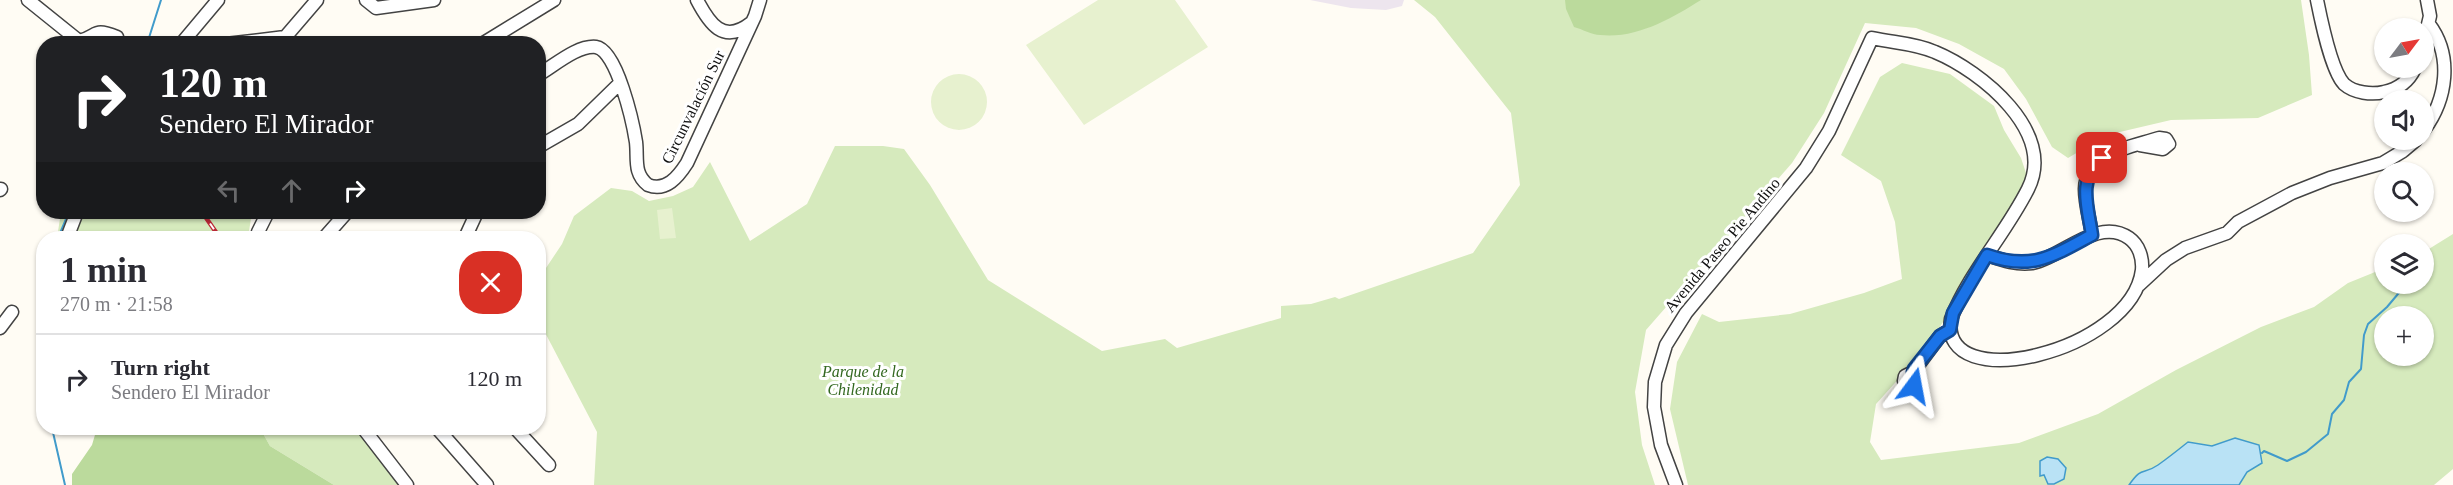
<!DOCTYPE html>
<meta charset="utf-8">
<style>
body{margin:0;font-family:Georgia,serif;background:#f7f7f7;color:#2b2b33;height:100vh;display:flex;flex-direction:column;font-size:22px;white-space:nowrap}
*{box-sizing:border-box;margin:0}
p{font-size:20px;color:#7c7c81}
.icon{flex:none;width:33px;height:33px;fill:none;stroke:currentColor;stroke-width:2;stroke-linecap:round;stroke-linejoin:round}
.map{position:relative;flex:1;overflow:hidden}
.panel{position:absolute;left:36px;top:231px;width:510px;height:204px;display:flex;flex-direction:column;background:#fff;border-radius:24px;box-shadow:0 2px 4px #0004}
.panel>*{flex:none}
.guide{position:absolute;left:36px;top:36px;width:510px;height:183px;border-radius:24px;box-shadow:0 2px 4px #0004;background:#202124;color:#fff;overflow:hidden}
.needle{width:39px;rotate:58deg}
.fabs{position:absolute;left:2374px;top:18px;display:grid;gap:12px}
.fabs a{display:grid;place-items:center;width:60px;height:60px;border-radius:50%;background:#fff;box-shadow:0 2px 4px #0004;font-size:30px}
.pin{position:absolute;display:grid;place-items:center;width:51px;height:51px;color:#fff;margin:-26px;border-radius:12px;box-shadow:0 3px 9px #0006}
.me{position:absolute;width:66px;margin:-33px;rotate:13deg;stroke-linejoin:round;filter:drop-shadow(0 0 4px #0008)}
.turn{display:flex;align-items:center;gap:21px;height:126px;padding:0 24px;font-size:27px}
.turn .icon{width:78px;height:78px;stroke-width:2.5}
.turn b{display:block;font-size:42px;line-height:51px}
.lanes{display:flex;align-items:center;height:57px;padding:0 24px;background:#0003;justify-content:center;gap:30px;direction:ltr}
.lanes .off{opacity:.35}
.round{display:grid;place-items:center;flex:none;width:63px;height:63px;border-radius:24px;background:#f7f7f7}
.headline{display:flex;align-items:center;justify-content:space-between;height:102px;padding:0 24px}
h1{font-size:36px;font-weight:600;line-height:45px}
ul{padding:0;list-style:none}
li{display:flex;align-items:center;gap:18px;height:90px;padding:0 24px;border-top:2px solid #e1e1e2}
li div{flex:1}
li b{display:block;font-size:22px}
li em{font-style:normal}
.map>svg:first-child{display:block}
.industrial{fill:#ede5ee}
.green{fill:#d6eabd;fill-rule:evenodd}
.forest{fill:#bbda9c}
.pitch{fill:#e7f1cf}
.water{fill:#b9e2f5;stroke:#419bcb;stroke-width:1.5}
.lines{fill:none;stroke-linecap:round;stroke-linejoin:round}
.stream{stroke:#419bcb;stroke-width:2}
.minor-casing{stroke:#434343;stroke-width:15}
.minor{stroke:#fff;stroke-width:12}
.rail-casing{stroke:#bf2938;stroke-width:4.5}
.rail{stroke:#fff;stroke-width:2;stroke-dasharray:7;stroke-linecap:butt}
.route-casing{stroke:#114b97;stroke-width:15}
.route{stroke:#1a73e8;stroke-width:10}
.labels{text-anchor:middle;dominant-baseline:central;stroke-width:6;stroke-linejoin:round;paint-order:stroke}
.street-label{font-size:16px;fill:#101010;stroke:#fff}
.park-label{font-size:16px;font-style:italic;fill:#336820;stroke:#fff}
</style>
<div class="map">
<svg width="2453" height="485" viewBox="0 0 2453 485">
<rect width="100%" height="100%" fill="#fffcf4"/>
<path class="industrial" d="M1310,0h94l-2,6 -16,4 -35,-2z"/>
<path class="green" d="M1414,0h887l8,55 3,40 -54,23 -87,2 -64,15 -39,23 -16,-11 -26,-48 -22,-30 -45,-25 -43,-16 -51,-5 -41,90 -32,50 -146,167 -11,62 7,53 13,40h-1061l3,-53 -58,-111 -1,-41 24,-36 12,-28 37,-28 21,3 17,10 24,-5 20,-9 17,-25 40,79 57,-37 28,-58h48l21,3 26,36 58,95 114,71 63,-12 12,9 104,-30v-12l30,-2 24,-7 4,2 134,-46 47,-68 -9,-72 -76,-96z
M1902,63l48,11 44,32 10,24 17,28 7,21 -40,64 -28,54 -38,56 -46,51 -6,38 11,18 138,-17 79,-29 78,-44 85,-43 53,-20 34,-24 37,-15v16h39v-32l29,-18v235l-19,16h-746l-18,-76 7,-47 25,-48 17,8 71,-8 74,-21 38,-14 -7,-57 -14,-41 -40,-26 39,-78zM2385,316h39v40h-39z
M61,212h191l-4,26h-191z
M260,428h96l47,57h-69l-64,-39z"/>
<path class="forest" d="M1565,0h136c-29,18 -64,39 -101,35 -8,0 -18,-6 -26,-8l-8,-18z
M97,428h163l10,18 64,39h-262v-11l20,-29z"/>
<path class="pitch" d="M1098,0h77l33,47 -124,78 -58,-80z
M931 102a28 28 0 1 1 56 0a28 28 0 1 1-56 0Z
M672,208l4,30 -16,1 -3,-29z"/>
<path class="water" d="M2235,438l24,7 3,18 -15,9 -8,13h-110c14,-20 13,-9 29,-20 10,-7 20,-15 30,-23l24,4z
M2047,457l11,2 8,9 -2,11 -10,5h-6l-4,-9 -4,1v-15z"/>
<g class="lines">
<path class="stream" d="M147,44l14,-44
M58,238l11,-26
M52,428l13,57
M2262,453l2,-2 23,10 19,-9 22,-18 4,-20 12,-14 5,-18 12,-13 3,-34 4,-11 19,-17 16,-19"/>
<defs>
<path id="minor" d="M28,0l51,41c20,-5 13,-14 38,-4
M366,0l10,8 58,-8
M697,0c12,23 26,45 54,23
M2317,0c4,20 14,70 27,84 10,9 28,11 40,8 15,-3 25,-11 31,-24
M2424,41l6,-25 -3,-16
M281,42l36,-42
M181,44l37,-44
M226,44l59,-7
M482,44l72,-44
M538,75c16,-9 39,-30 58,-28 21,3 37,76 40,95 2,17 -3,31 12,43 18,7 30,-8 39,-22l68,-147 5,-16
M2424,130c23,-31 29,-74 5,-106
M538,147l40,-23 42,-41
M0,190l1,-1
M2092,235c-2,-15 -7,-31 -7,-46 1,-37 47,-42 74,-51l7,1 3,5 -6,5 -23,-4
M67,238l10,-26
M258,238v-6l10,-20
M324,238l23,-26
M465,238l12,-26
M2139,285l27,-25 19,-12 42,-15 11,-11 54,-29 38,-15 53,-15 20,-12 13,-11
M0,328l12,-16
M1913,372l5,7 -1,5 -6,3 -7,-6 1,-5 8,-4 27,-36 10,-6
M363,428l44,57
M437,428l50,57
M515,428l34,37
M1676,485l-15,-40 -7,-38 1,-25 11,-37 20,-32 120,-145 23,-37 43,-93c22,5 43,5 63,14 46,19 122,80 93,137 -22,44 -59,84 -77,130 -13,79 181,33 191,-49 1,-12 -3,-25 -13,-32 -31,-22 -68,20 -97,25 -16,2 -30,-3 -45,-8"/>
</defs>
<use href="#minor" class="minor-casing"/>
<use href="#minor" class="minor"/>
<defs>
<path id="rail" d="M202,212l18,26"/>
</defs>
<use href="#rail" class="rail-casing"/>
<use href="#rail" class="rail"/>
</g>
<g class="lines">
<defs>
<path id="route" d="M1914,386l4,-7 -5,-7 1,-3 26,-33 10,-6 3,-17 34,-58c45,16 66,1 105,-20 -4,-27 -15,-57 10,-77"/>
</defs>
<use href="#route" class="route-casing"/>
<use href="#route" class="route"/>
</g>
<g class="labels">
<g class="street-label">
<text transform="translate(693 107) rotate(-64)">Circunvalación Sur</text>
<text transform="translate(1722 245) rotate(-50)">Avenida Paseo Pie Andino</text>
</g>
<g class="park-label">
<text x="863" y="371">Parque de la<tspan x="863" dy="18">Chilenidad</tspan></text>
</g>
</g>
</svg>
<div class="fabs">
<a><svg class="needle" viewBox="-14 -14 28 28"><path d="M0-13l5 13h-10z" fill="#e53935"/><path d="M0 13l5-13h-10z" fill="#7c7c81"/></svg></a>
<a><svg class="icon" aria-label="sound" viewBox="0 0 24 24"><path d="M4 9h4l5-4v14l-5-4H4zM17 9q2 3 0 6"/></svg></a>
<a><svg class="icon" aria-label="search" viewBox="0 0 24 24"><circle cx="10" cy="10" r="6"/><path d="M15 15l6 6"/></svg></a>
<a><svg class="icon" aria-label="layers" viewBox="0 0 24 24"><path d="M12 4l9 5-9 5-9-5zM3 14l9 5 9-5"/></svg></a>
<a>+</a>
</div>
<div class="pin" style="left:2102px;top:158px;background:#d93025"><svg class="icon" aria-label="arrive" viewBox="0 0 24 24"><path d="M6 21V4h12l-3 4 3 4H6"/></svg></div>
<svg class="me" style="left:1914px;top:386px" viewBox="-20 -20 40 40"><path d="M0-17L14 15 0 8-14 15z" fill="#1a73e8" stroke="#fff" stroke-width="4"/></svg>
<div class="guide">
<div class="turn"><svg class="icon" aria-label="right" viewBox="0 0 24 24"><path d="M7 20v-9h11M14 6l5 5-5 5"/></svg><div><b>120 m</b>Sendero El Mirador</div></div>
<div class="lanes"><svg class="icon off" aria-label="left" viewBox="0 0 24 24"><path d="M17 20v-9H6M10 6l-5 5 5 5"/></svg><svg class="icon off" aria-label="ahead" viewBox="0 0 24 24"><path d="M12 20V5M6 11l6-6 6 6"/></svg><svg class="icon" aria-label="right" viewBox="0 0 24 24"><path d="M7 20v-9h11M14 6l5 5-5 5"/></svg></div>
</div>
<section class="panel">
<div class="headline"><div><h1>1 min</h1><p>270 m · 21:58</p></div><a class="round" style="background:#d93025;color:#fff"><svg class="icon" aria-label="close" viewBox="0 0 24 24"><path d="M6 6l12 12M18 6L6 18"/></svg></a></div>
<ul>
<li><svg class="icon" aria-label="right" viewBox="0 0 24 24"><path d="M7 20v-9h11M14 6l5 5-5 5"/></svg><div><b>Turn right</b><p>Sendero El Mirador</p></div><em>120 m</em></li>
</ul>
</section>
</div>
